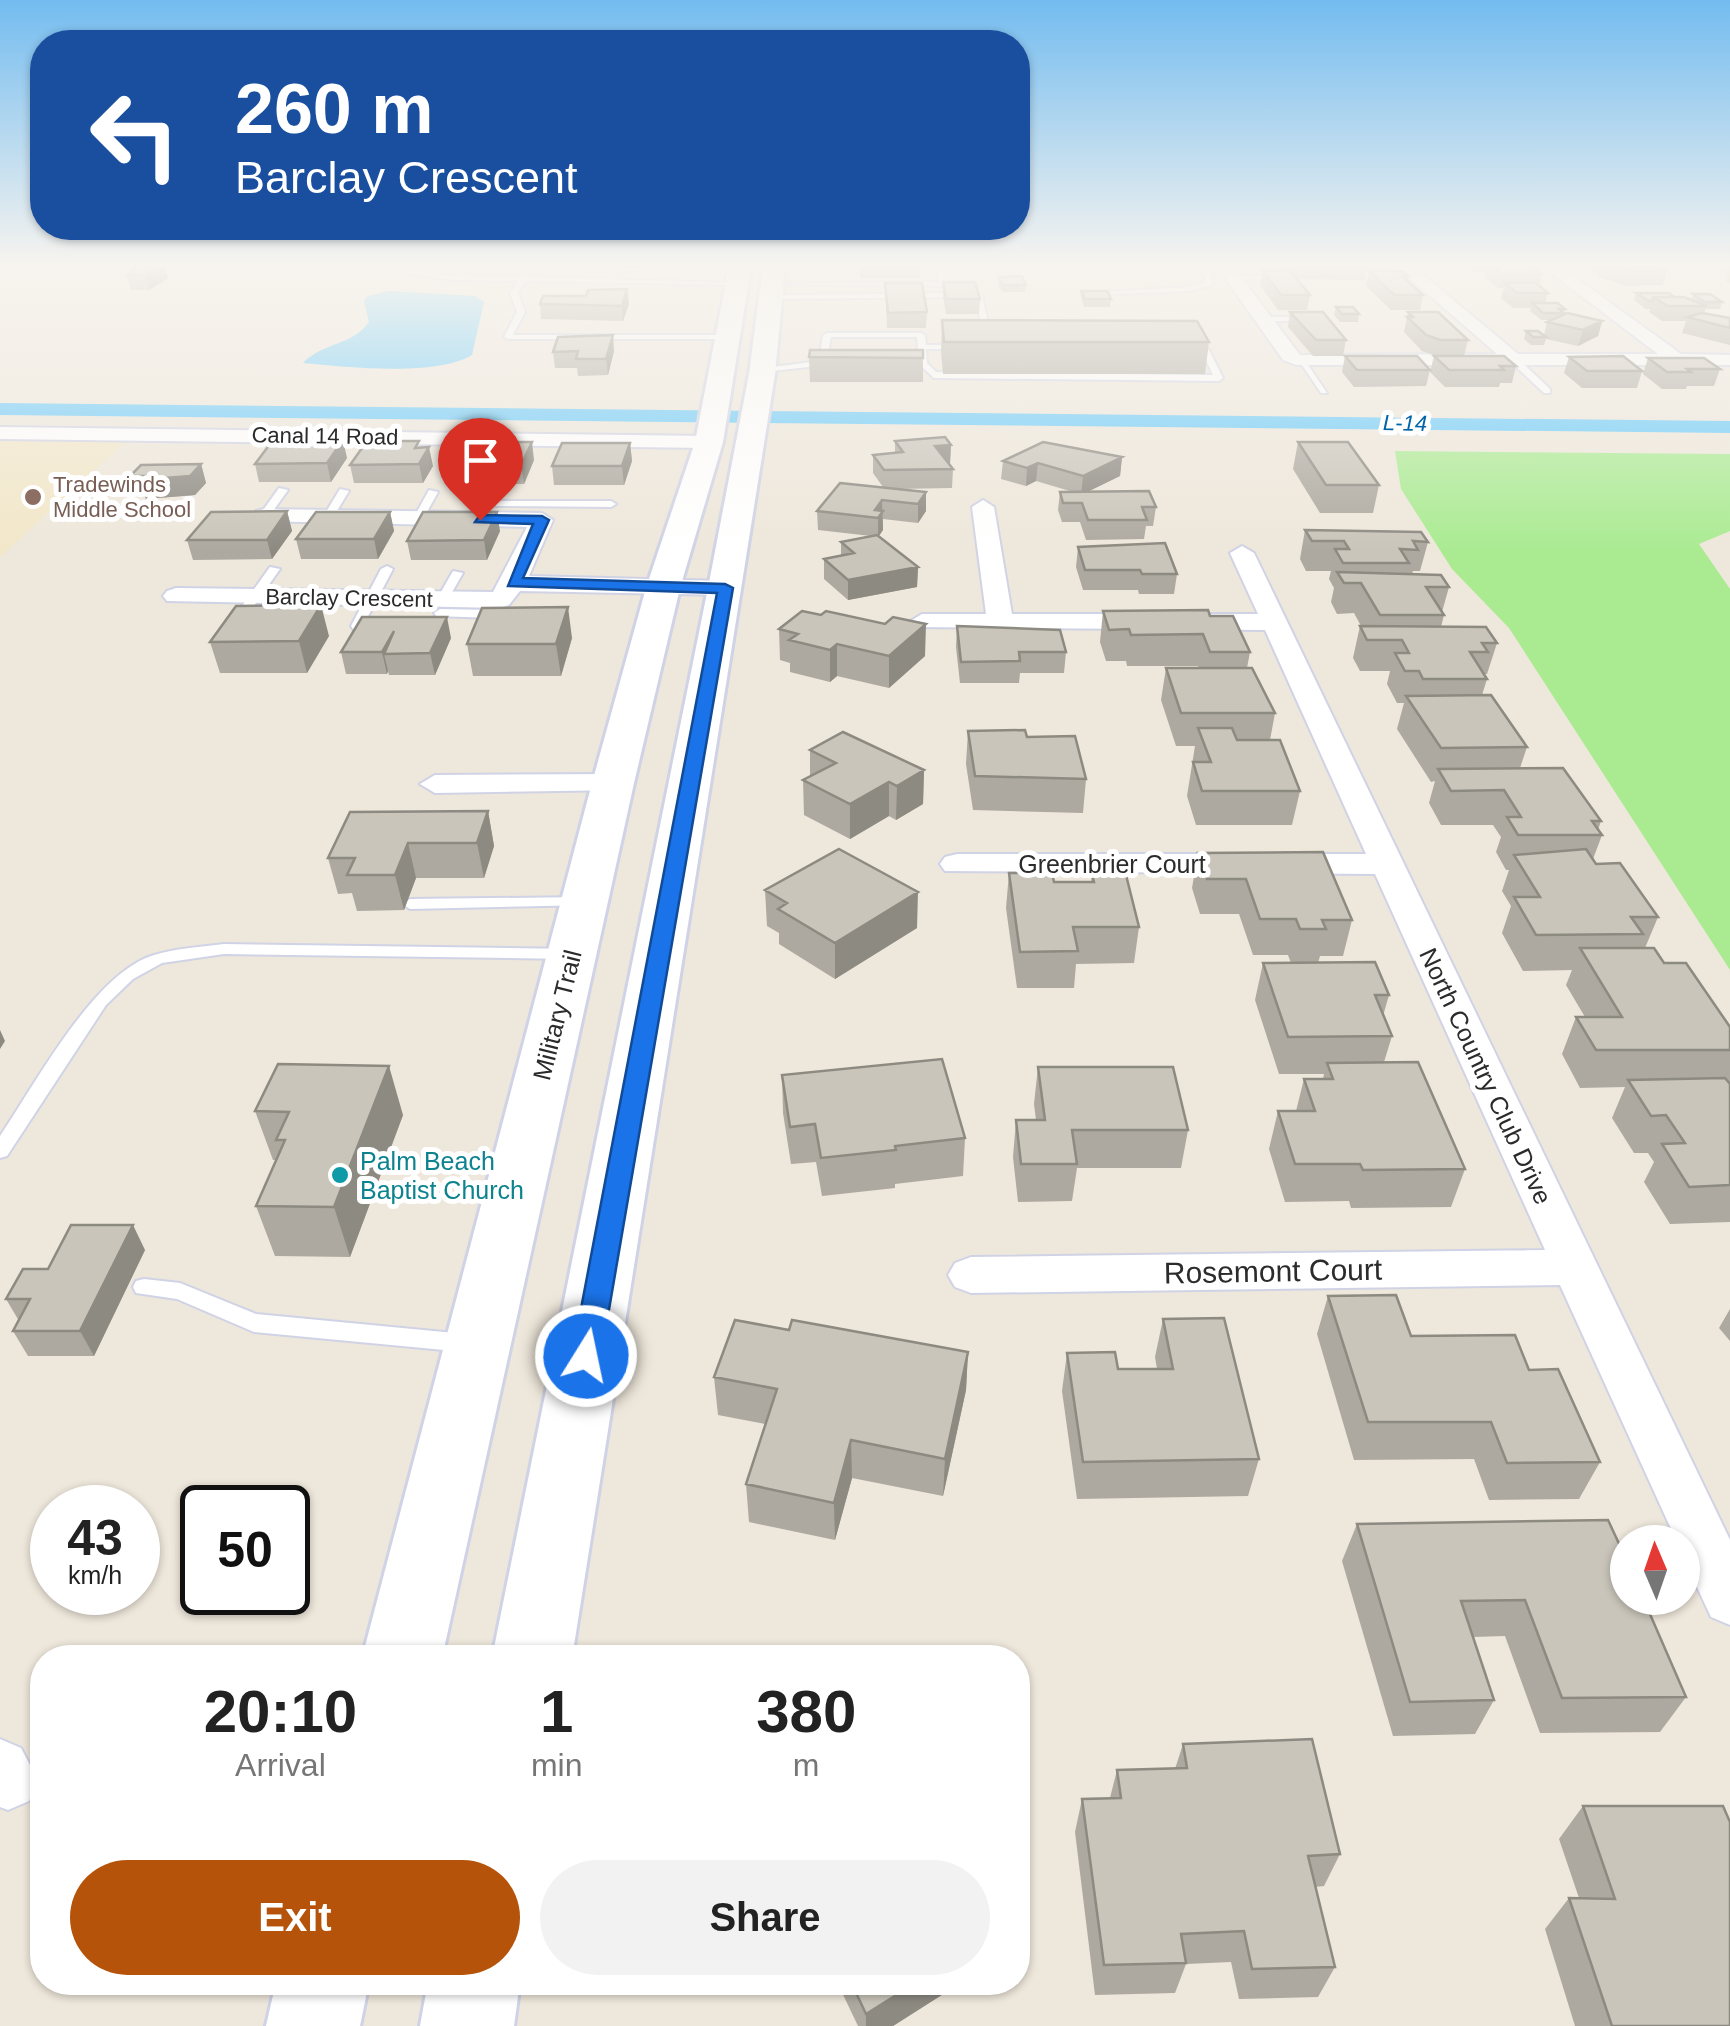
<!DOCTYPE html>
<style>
body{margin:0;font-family:Helvetica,sans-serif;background:#f2f2f2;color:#222;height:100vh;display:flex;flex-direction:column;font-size:38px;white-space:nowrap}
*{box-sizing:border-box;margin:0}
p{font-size:32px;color:#767676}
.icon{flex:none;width:55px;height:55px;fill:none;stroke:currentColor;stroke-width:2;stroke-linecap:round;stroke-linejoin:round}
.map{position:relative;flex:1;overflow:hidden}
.sheet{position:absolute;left:30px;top:1645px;width:1000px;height:350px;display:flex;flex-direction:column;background:#fff;border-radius:40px;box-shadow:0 2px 8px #0004}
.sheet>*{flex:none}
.banner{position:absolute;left:30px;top:30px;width:1000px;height:210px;border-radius:40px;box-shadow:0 2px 8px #0004;background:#1a4fa0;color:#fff;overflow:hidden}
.needle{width:65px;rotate:358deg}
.controls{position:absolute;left:1610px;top:1525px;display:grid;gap:20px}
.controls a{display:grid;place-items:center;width:90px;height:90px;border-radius:50%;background:#fff;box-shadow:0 2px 8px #0004;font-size:50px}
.speed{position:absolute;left:30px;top:1485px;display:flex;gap:20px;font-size:50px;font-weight:700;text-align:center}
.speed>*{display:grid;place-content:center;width:130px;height:130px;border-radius:50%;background:#fff;box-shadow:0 2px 8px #0004;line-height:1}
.speed small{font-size:25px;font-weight:400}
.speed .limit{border:5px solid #111;border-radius:15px;background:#fff;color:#111}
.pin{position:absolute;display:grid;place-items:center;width:85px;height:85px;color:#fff;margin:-102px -42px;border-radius:50% 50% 50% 0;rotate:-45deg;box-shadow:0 0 10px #0007}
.pin .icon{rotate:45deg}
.me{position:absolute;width:110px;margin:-55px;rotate:10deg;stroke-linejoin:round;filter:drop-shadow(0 0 8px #0008)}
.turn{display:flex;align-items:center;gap:35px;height:210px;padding:0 40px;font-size:45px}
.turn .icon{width:130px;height:130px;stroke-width:2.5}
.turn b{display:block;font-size:70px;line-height:85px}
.eta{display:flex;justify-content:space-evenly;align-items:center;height:170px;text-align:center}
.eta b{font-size:60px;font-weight:600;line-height:70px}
.cta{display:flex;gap:20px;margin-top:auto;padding:20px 40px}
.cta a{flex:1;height:115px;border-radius:60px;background:#b45309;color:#fff;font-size:40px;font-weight:600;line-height:115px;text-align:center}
.cta a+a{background:#f2f2f2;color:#222}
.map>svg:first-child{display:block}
.education{fill:#f2e7c9}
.green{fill:#aaeb92}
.water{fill:#63c9fb}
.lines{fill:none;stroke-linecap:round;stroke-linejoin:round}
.canal{fill:#63c9fb;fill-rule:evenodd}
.lane-casing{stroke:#d0d3e5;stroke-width:4}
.street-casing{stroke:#d0d3e5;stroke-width:4}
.secondary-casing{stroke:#d0d3e5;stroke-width:6}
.lane{fill:#fff;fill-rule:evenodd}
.street{fill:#fff;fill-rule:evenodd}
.secondary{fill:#fff;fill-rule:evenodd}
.wall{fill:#ada9a0}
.shaded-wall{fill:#8d8a82}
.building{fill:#c9c5ba;stroke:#8d8a82;stroke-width:2.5}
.route{fill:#1a73e8;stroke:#114b97;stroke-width:2.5}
.education-dot{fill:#8d6e63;stroke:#fff;stroke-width:4}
.culture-dot{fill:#0f9aa8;stroke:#fff;stroke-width:4}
.labels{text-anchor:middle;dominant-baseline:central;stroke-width:10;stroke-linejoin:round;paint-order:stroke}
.far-water-label{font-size:22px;font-style:italic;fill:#0064aa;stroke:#fff}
.far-street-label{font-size:22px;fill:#2b2b2b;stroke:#fff}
.far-education-label{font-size:22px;fill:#785e54;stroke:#fff;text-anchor:start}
.street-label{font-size:25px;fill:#2b2b2b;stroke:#fff}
.culture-label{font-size:25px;fill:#0d838f;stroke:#fff;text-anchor:start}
.near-street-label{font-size:30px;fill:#2b2b2b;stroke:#fff}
</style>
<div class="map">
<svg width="1730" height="2026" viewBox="0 0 1730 2026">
<rect width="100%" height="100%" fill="#eee7db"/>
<path class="education" d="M0,435l131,2 -131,120z"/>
<path class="green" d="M1395,451l335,3v77l-31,13 31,45v381l-221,-342 -57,-59 -51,-80z"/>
<path class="water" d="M390,291l85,5 9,6 -12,53c-37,22 -125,12 -169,8 20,-21 49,-17 66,-41l-5,-21 3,-5z"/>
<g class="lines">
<path class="canal" d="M0,403l1730,18v12l-1730,-18z"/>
<defs>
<path id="lane" d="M367,267h23l63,9 67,1 6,-10h7l-6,10 214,6 -4,2 -212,-4 -7,12 7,19 -12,23h215l4,2 -4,2h-220l-4,-2 13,-25 -7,-19 8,-12 -65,-1z
M626,267h44l-50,5 -4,-2z
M936,267h8l2,19 -178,-2 171,-2z
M1202,267h8l2,18 -24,6 -75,3 -4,-2 79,-5 17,-5z
M1233,276h39l4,2 -46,2z
M978,293l4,2 8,37 -7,-2 -8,-33 -204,2 -4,-2 4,-2z
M1262,317h49l4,2 -4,2h-52z
M827,333h94l4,2 1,10h39l-3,4h-36l1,14 9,9 277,3 -11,-23 -18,-3c5,-4 20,-3 25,1l14,28 -4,3 -285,-3 -15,-14 -2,-27h-86l-5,28 -63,7 -4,-3 60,-8 4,-26z
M1510,357h6l34,32v4h-6l-34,-32z
M1298,359h6l23,34h-6z
M279,488l9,2 -20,28h-8l-1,-2z
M340,489l9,2 -17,28h-8l-1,-2z
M429,490l9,2 -16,29h-8l-1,-2z
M500,501h111l5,3 -5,3 -115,-1 -1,-2z
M387,566l6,3 -30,57 -10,3 -2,-3 30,-57z
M270,567l10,2 -41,58h-8l-2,-3z
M453,571l10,2 -16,28h-8l-2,-2z
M440,609l53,1 6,4 -6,4 -57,-2 -2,-3z
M585,897l8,5 -2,3 -181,4 -8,-5 8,-5z
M224,944l348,5 8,5 -8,5 -348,-5 -62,9 -29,16 -27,26 -99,151 -7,2v-22c36,-53 94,-163 154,-181 22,-7 48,-8 70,-11z
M144,1279l36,4 76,31 209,20 8,3 3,6 -3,6 -8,3 -211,-20 -77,-33 -41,-6 -3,-6 3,-6z"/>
<path id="street" d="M1225,267h15l-3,5 63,83 197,-1 -91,-79 -18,-8 28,2 102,85h140l-115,-87h18l120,87 49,1v10h-434l-13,-5 -62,-88z
M0,427l709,9 10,6 -10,6 -709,-9z
M983,500l11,7 18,107h246l-28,-61 12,-7 12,7 476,987v85l-19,-8 -29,-62v-13h-5l-117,-257 -589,8 -16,-6 -7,-12 7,-12 16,-6 574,-7 -170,-376 -430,-3 -5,-7 5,-7 12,-3h409l-101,-224 -352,-3 -4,-5 13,-8h64l-14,-107z
M264,509l278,4 11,7 -24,56 196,5 12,7 -12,7 -205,-4 -11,14 -9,3 -333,-7 -4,-5 4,-5 9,-3 317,4 34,-65 -271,-6v-10z
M613,774l15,9 -4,7 -189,3 -15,-9 15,-9z
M0,1739l21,9 17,32 -9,21 -21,9 -8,-3z"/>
<path id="secondary" d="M729,267h22l-28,175 -43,146 -46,195 -192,875h-80l230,-875 54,-195 49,-146z
M763,267h22l-10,107 -203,1284h-80l216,-1070 41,-214z
M276,1982h93l-9,44h-94z
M428,1982h92l-6,44h-94z"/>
</defs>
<use href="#lane" class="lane-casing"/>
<use href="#street" class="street-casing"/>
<use href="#secondary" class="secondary-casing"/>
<use href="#lane" class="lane"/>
<use href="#street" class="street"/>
<use href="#secondary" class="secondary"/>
</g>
<path class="wall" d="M137,267h28l3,11 -19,12h-18l-4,-15z
M859,267h61v11h-60z
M1275,267h93l-3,13 -68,-1 13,16 -3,15h-29l-18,-25 3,-14h12z
M1466,267h68l8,7 -3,12 9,7 -3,10 20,6 -1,6 38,6 -4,15 -20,10 -32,-7 -2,6h-13l-7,-6 2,-8 18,4 3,-13 4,-2h-10l-11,-9 1,-3h-18l-12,-10 3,-10h-6l-13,-10 1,-6h-14z
M1587,267h75l5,4 -4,14 -36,1 -29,-9 1,-3 -4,-1z
M1717,267h13v16l-4,-2 2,-7z
M1369,271l39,5 -1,4 16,15 -3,15h-29l-25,-24z
M999,277l27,8 -1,7h-23l-4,-8z
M943,282l37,17 -1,15h-33l-3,-17z
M885,283l42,29 -1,16h-39z
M627,289l2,15 -6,17 -82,-2 -1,-15z
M1081,291l30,8 -1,8h-26l-3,-9z
M1636,293l56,7 1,-6 29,8 -2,7h-14l-2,4 26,5v27l-48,-12 4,-12h-24l-13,-9 1,-3h-4l-12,-9z
M1336,307l23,7 -1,8h-18l-6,-7z
M1290,312l56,28 -3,16h-30l-25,-29z
M1408,312l60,28 -4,16 52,10 -4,17h-12l-1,4h-54l-15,-15 4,-16h2l-14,-5 -18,-19z
M942,320l267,22 -4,32h-262l-2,-23z
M923,350v32h-113l-1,-25z
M614,351l-6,24 -30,1 -1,-8h-22l-2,-16z
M1345,356l85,14 -4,16 -72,1 -12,-15z
M1569,357l73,14 -5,17h-55l-18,-15z
M1648,358l72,11 -6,17h-27l-1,3h-24l-19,-15z
M895,441l56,4 -1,18h-2l5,6 -1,19 -56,1 30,3v19l-8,12 -35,-4v11l-4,6 39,31 -1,20 -69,13 -24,-21v-20l17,-4v-13l30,-6 -53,-6 -1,-19 66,-24 -10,-14v-18l22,-2z
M1298,442l81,43 -6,28h-53l-27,-44z
M630,443l2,18 -8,24h-70l-2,-19z
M420,447l13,19 -10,17h-69l-4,-18z
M1122,457l-2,19 -31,15 67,16 -3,19h-7l-2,13 -58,1 -6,-18h-18l-4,-12 2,-18 10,-1 -34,-10 -10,5 -25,-7 2,-18z
M347,458l-16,24h-72l-4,-18z
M534,460l-10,24h-70l-3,-19z
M201,464l5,19 -11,12 -49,4 -2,-5h-8l-6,-18z
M287,511l5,20 -20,28 -79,1 -6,-20z
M390,512l4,19 -16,28h-77l-5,-20z
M1305,530l123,12 -8,29h-7l-1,3 37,13 -7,25 2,3 -3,12 56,16 -10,31h-3l3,5 -5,16 45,52 -7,21 81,53 -3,9 4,5 -9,24 3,5 62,53 -13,31 19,15 66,64v195l-60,2 -26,-42 10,-20 -6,-9h-14l-22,-35 13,-31 -45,1 -18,-34 14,-37h9l-19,-32 6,-15 -49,1 -21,-38 9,-27 -9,-15 7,-21h-3l-10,-18 5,-15 -8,-12h-52l-12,-22 6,-22 -4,1 -34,-53 7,-26h-7l-10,-19 3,-13h-30l-7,-13 7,-32h1l-7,-13 -17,1 -6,-12 3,-14 -5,-9 2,-8h-25l-6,-12z
M500,531l-13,29h-76l-4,-19z
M1078,547l99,27 -3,20h-35l-1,-4h-55l-7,-23z
M1103,611l107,5 40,36 -3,16 28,45 -5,27 30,51 -8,34h-96l-9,-29 8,-50h-19l-15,-46 5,-32h33l-1,-2h-71l-1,-5h-20l-6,-19z
M957,626l109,26 -2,21h-44l-1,10h-59l-4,-36z
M779,629l146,27 -36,32 -52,-12 -7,6 -40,-10v-9l-10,-3z
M329,636l-22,37h-87l-10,-31z
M451,638l-16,37h-46l-1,-4 -1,3h-41l-5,-22z
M572,638l-11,38h-88l-6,-32z
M968,731l59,6 59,42 -3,34 -110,-3 -7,-46z
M810,750l114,20 -1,34 -27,16 -7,-4 -39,23 -46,-24 -1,-35 7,-3z
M488,811l6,35 -10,32h-68l-12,32 -47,1 -5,-18 -14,1 -10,-36z
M1198,853l154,67 -9,36h-23l-2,7 71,32 -6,21 9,20 -8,26 81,107 -14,38 -100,1 -2,-7 -64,1 -16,-53 9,-38h18l8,-32h19l1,-5h-45l-24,-74 8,-37h28l-3,-8h-35l-14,-41h-39l-8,-26z
M1009,873l45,9h37l1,-7 47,52 -5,36 -58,1 -2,24h-57l-11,-80z
M765,890l152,38 -82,51 -56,-35v-11l-12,-7z
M1038,1067l150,63 -7,38h-104l-5,33 -54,1 -5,-45 3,-37h20l-2,-16z
M782,1075l183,63 -2,38 -68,8v4l-73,8 -6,-34 -25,2 -8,-51z
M255,1111l148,4 -53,142 -75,-1 -19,-50 20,-46h-3z
M145,1250l-51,106h-66l-15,-25 6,-10 -13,-22z
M1328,1296l83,40 118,34 71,92 -21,37 -90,1 -15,-41 -120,1 -37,-126z
M1730,1309v32l-11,-13z
M1163,1319l96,140 -11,37 -171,3 -15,-108 5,-38 51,16h39l-2,-12z
M789,1330l179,22 -2,38 -23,106 -91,-18 -17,62 -86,-18 -3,-38 19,-60 -47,-9 -4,-38z
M1608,1520l78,177 -26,35 -120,1 -35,-97 -32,1 21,63 -19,34 -82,2 -51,-175 15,-37z
M1183,1744l157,110 -16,32 -9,1 20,80 -17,30 -79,2 -8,-37 -45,2 -11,29 -80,2 -20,-163 7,-33 28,-1 7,-28 58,-1z
M1583,1806l147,220h-155l-30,-97 24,-31h10l-20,-59z
M837,1982h112l-1,9 -55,35h-35z"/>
<path class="shaded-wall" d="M157,267h8l3,11 -19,12 -4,-15z
M627,289l2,15 -6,17 -1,-15z
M1602,321l-4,15 -20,10 5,-16z
M613,335l1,16 -6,24 -2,-16z
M343,440l4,18 -16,24 -4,-19z
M532,442l2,18 -10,24 -3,-19z
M630,443l2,18 -8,24 -2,-19z
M951,445l-1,18 -16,1 1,-18z
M429,447l4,19 -10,17 -4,-19z
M1122,457l-2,19 -39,19 2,-19z
M1038,463l-2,18 -10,5 1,-18z
M201,464l5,19 -11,12 -49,4 -6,-19z
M926,492v19l-8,12v-19z
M882,500l1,30 -5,7v-19l-3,-8z
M287,511l5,20 -20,28 -5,-19z
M390,512l4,19 -16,28 -4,-20z
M497,512l3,19 -13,29 -3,-20z
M918,567l-1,20 -69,13v-20z
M321,605l8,31 -22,37 -8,-32z
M568,607l4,31 -11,38 -5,-32z
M447,617l4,21 -16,37 -5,-22z
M926,624l-1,32 -36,32v-32z
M394,631l-10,23 4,17 -1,3 -5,-22z
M837,644v32l-7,6v-32z
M924,770l-1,34 -27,16 1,-34z
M889,782v34l-39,23v-35z
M488,811l6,35 -10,32 -7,-35z
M408,843l8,35 -12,32 -9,-35z
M918,892l-1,36 -82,51v-36z
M0,1030l5,11 -5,8z
M389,1066l14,49 -53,142 -16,-50z
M133,1225l12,25 -51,106 -14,-25z
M968,1352l-2,38 -23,106 2,-37z
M851,1440l1,38 -17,62 -1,-37z
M1022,1866l-4,24v-21z
M917,1982h32l-1,9 -55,35h-27v-12z"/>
<path class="building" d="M137,267h20l-12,8h-18z
M1493,267h41l8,7h-40z
M1618,267h44l5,4h-36z
M1263,271h27l20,24h-29z
M1369,271h33l6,5h-6l21,19h-29z
M1022,276l4,9h-23l-4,-8z
M943,282h32l5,17h-34z
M885,283h37l5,29 -39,1z
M1505,283h31l12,10h-31z
M627,289l-5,17 -82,-2 3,-8h43l2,-6z
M1081,291h26l4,8h-26z
M1636,293h33l5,4h-20l-2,4h-3z
M1693,294h17l12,8h-17z
M1654,297h30l23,9h-40z
M1532,303h26l7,6h-6l5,4h-21z
M1336,307h17l6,7h-17z
M1290,312h33l23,28h-30z
M1408,312h30l30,28h-28l-14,-5 -19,-18h6z
M1567,313l35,8 -19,9 -36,-8z
M1702,313l28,5v10l-43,-11z
M942,320l255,1 12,21h-265z
M1526,331h12l8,6h-13z
M613,335l-7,24h-30l2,-8 -25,1 5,-15z
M810,350h113v8l-114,-1z
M1345,356h72l13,14h-73z
M1434,356h70l12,10h-16l4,4h-55z
M1623,356l19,15h-55l-18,-14z
M1648,358h56l16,11h-33l4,3h-24z
M945,437l6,8 -16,1 18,23 -69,1 -11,-15 30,-3 -8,-11z
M273,440h70l-16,23 -72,1z
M367,441h52l-4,7 14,-1 -10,17 -69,1z
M464,442h68l-11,23h-70z
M1043,442l79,15 -39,19 -45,-13 -11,5 -24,-7z
M1298,442h50l31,43h-53z
M562,443h68l-8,23h-70z
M201,464l-11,12 -50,4 4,-4h-14l11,-11z
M840,483l86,9 -8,12 -36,-4 -7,10 8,1 -5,7 -61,-7z
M1149,491l7,16h-14l5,13h-59l-6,-17h-19l-3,-11z
M287,511l-20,29h-80l24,-28z
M316,512h74l-16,27h-78z
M423,512h74l-13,28 -77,1z
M1305,530l116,2 7,10 -15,-1 5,9 -18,-1 9,14h-66l-8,-14h14l-5,-8h-32z
M877,535l41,32 -70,13 -24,-21 30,-6 -13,-11z
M1165,543l12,31h-35l-2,-4h-55l-7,-23z
M1337,572l104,3 8,12h-23l18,28h-64l-19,-32h-17z
M321,605l-22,36 -89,1 26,-36z
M568,607l-12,37h-89l15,-36z
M1208,610l2,6h23l17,36h-40l-7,-18 -72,1 -2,-6 -20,1 -6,-19z
M802,611l19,4 5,-4 59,13 8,-7 33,7 -37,32 -52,-12 -7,6 -41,-10 9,-6 -19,-5z
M362,617h85l-17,36 -46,1 10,-23 -12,21h-41z
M957,626l103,4 6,22h-47l1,9 -59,1z
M1360,626l126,1 11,16h-15l6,9h-18l17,27h-64l-4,-8h-14l-10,-18h14l-7,-13h-35z
M1166,668h86l23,45h-94z
M1491,695l36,52 -86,1 -35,-52z
M1198,728h34l5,12h43l20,51h-98l-9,-29h18z
M1025,730l2,7 48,-1 11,43 -111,-3 -7,-45z
M843,732l81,38 -27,16 -8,-4 -39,22 -47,-24 33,-17 -26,-13z
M1563,768l38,53h-9l10,14h-84l-11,-18h14l-17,-27 -53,1 -13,-22z
M488,811l-11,32h-69l-13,32h-48l8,-17h-27l22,-46z
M839,849l79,43 -83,51 -57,-34 9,-6 -22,-13z
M1586,849l10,15 24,-1 38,54h-27l12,17 -107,1 -22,-38h26l-26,-42z
M1323,852l29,68h-30l4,9h-26l-4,-10h-36l-14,-40h-39l-9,-26z
M1009,873h43l2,9h40l-2,-7h34l13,52h-66l5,24 -58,1z
M1580,948h74l10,15h22l44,64v23h-134l-20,-33h46z
M1375,962l14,33h-14l17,41 -104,1 -25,-74z
M942,1059l23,79 -70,8 1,4 -75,8 -6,-34 -25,3 -8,-52z
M1418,1062l47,107 -102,1 -3,-6h-65l-17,-53h37l-11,-32h29l-6,-16z
M278,1064l111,2 -55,141 -78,-1 29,-66h-9l13,-28 -34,-1z
M1038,1067h135l15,63h-116l5,34h-56l-5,-44h29z
M1725,1078l5,6v101l-41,2 -27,-43 23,-1 -19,-28 -15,1 -23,-36z
M71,1225h62l-53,106h-67l17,-32h-24l17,-30h25z
M1396,1295l15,41 104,-1 14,35 29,-1 42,93 -93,1 -16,-41h-123l-40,-126z
M1224,1318l35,141 -176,3 -16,-109 48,-1 3,17h55l-10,-50z
M735,1320l54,10 3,-10 176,32 -23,107 -94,-19 -17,63 -88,-19 31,-95 -63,-12z
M1608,1520l20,43v35h15l43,99 -124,1 -37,-98 -64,1 33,99 -84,2 -53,-178z
M1312,1739l28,115 -32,2 27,111 -83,2 -8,-38 -63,3 5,29 -82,2 -22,-166 39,-1 -4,-28 70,-2 -4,-24z
M1583,1806h140l7,16v204h-118l-43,-128 46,1z
M851,1982h66l-51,32z"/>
<linearGradient id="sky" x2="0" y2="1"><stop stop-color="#73bcf0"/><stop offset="0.48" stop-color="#f7f4ef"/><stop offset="1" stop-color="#f7f4ef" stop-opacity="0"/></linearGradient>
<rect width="1730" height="551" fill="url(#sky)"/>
<path class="route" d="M480,515l62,1 7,4 -26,58 202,6 8,4 -132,768 -5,8h-20l-4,-8 145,-763 -209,-7 25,-62 -58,-2z"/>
<circle class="education-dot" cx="33" cy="497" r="10"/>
<circle class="culture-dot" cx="340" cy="1175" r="10"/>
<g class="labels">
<g class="far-water-label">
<text transform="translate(1405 423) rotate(1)">L-14</text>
</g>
<g class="far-street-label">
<text transform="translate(325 436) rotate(1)">Canal 14 Road</text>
<text transform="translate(349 598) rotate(1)">Barclay Crescent</text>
</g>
<g class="far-education-label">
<text x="53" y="484">Tradewinds<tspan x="53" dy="25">Middle School</tspan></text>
</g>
<g class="street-label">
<text x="1112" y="864">Greenbrier Court</text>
<text transform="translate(557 1015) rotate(-76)">Military Trail</text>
<text transform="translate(1486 1076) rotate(65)">North Country Club Drive</text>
</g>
<g class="culture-label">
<text x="360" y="1161">Palm Beach<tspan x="360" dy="29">Baptist Church</tspan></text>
</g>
<g class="near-street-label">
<text transform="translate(1273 1271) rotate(-1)">Rosemont Court</text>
</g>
</g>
</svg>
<div class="controls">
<a><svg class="needle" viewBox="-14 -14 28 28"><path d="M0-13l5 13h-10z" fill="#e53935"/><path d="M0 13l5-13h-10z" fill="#767676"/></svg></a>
</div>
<div class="speed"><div>43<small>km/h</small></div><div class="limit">50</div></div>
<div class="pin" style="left:480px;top:520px;background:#d93025"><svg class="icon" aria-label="arrive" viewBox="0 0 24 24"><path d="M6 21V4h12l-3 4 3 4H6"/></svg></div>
<svg class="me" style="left:586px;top:1356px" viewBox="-20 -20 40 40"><circle r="17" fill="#1a73e8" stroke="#fff" stroke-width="3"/><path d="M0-11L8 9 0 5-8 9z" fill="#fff"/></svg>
<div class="banner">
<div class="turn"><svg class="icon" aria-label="left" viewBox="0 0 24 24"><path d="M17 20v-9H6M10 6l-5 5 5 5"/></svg><div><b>260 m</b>Barclay Crescent</div></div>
</div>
<section class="sheet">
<div class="eta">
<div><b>20:10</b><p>Arrival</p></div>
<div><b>1</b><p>min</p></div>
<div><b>380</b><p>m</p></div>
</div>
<div class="cta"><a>Exit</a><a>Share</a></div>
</section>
</div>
